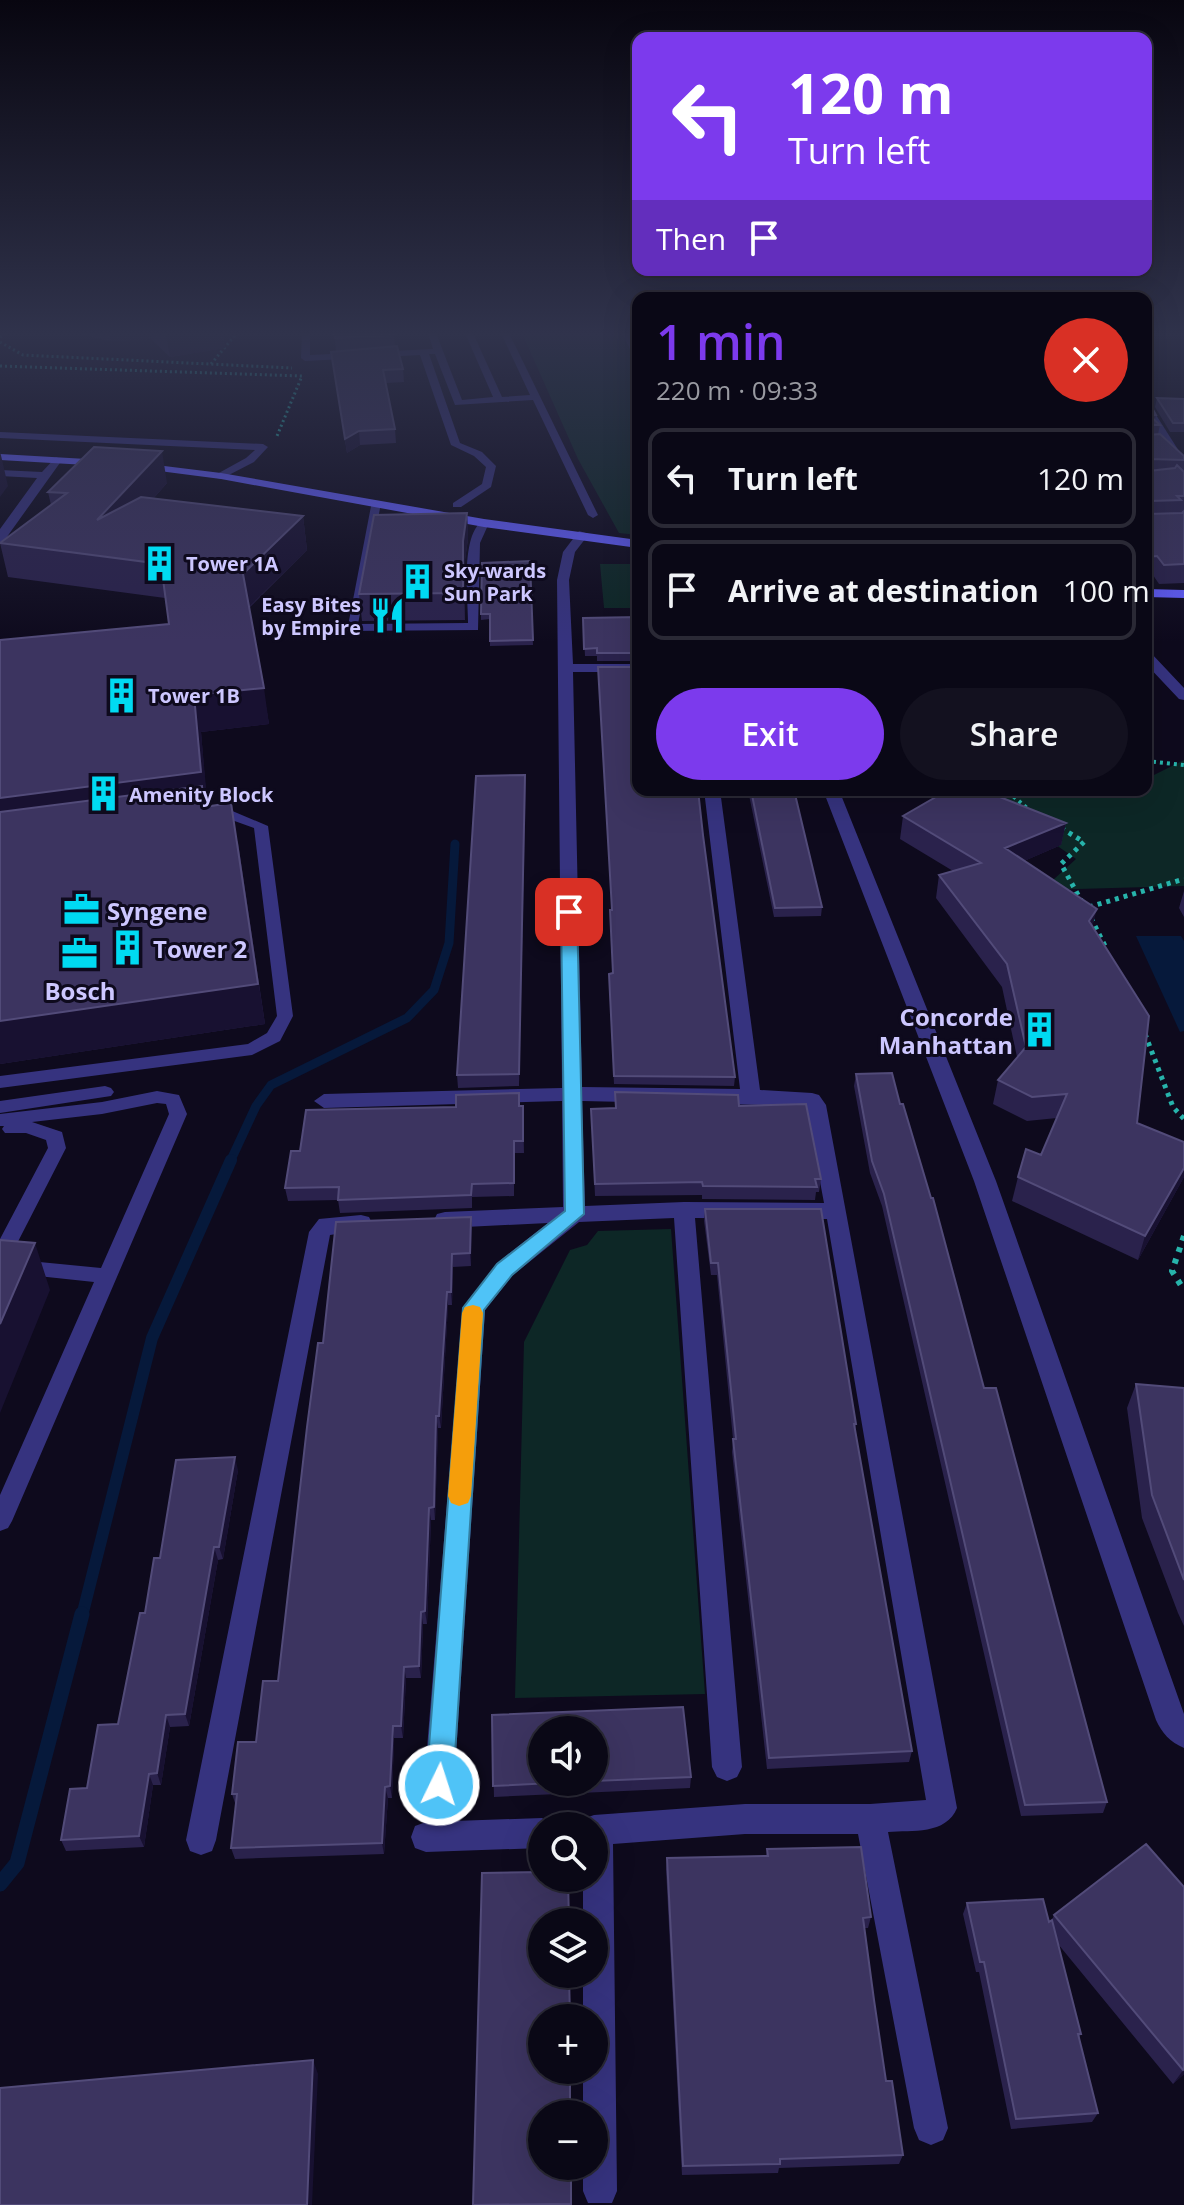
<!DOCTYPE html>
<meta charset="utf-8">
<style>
body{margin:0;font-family:"Open Sans",sans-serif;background:#13111f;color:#f1f3f6;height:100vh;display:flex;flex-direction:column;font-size:30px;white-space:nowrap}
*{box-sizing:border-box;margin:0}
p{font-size:26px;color:#999aa1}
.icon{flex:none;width:44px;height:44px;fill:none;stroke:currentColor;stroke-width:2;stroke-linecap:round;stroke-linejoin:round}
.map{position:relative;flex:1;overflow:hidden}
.panel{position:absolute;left:632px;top:292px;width:520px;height:504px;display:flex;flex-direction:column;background:#0a0816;border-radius:16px;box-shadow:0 8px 32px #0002,0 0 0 2px #2a2935}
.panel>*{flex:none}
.banner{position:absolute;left:632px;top:32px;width:520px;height:244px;border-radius:16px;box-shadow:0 8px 32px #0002,0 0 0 2px #2a2935;background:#7c3aed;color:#fff;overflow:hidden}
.fabs{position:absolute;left:528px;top:1716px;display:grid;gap:16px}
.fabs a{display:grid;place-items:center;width:80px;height:80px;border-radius:50%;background:#0a0816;box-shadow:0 8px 32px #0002,0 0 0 2px #2a2935;font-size:40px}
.pin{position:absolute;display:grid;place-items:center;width:68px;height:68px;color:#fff;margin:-34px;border-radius:16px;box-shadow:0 4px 12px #0006}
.me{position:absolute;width:88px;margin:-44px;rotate:4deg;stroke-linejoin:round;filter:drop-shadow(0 0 6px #0008)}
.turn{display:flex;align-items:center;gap:28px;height:168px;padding:0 24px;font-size:36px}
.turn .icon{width:104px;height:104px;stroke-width:2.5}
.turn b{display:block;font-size:56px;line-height:68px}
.then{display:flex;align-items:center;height:76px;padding:0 24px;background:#0003;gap:16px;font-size:30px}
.round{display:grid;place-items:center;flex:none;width:84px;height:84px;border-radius:42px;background:#13111f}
.head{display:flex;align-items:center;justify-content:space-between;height:136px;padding:0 24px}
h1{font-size:48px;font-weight:600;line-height:60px;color:#7c3aed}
.primary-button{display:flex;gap:16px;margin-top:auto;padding:16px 24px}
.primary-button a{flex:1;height:92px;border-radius:48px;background:#7c3aed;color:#fff;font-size:32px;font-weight:600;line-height:92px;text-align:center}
.primary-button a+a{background:#13111f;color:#f1f3f6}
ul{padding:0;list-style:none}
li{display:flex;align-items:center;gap:24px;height:100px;margin:0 16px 12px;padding:0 8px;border:4px solid #2a2935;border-radius:16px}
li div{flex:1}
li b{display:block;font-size:30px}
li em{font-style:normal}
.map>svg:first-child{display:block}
.green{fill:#0d2726}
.water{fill:#06193b}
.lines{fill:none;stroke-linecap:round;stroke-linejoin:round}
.stream-far2{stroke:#06193b;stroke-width:9}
.stream-far1{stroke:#06193b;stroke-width:12}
.stream{stroke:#06193b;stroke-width:15}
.path-far3{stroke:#27b3ab;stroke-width:3;stroke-dasharray:2 3;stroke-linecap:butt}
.path-far2{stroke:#27b3ab;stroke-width:4;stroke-dasharray:3 4;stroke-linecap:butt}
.path-far1{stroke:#27b3ab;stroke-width:5;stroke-dasharray:4 5;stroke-linecap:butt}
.path{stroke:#27b3ab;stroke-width:6;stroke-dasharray:5 7;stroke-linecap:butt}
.lane{fill:#36337f;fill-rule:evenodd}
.street{fill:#36337f;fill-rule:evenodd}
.secondary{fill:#625eff;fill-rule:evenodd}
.wall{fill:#2a224c;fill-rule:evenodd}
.shaded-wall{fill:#181131}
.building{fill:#3c3460;stroke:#524b79;stroke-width:2}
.route{fill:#4fc3f7;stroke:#337fa1;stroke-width:2}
.slow{fill:#f59e0b}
.labels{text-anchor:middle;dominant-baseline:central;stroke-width:6;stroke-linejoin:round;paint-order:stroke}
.far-poi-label{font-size:20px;font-weight:bold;fill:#cdc7ff;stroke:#0e0a1d;text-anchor:start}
.poi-label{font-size:24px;font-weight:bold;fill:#cdc7ff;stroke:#0e0a1d;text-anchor:start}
</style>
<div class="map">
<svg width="1184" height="2205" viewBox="0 0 1184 2205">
<rect width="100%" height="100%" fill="#0e0a1d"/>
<path class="green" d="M522,333h105l11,22v180l-19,-2 -41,-74z
M600,564h38v44h-34z
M1184,760v126l-142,4 34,-31 -57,-40 -68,-29h195v-15h8z
M671,1229l34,465 -190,4 9,-356 46,-92 17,-5 11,-14z"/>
<path class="water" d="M1136,936h45l3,5v90l-4,1z"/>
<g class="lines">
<path class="stream-far2" d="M230,1162l26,-56 15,-21 136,-67 27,-28 15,-47 6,-99"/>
<path class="stream-far1" d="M82,1616l70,-278 79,-178"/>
<path class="stream" d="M0,1884l17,-21 65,-249"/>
<path class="path-far3" d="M0,337l5,-4
M0,342l23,13 269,13
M211,364l26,-31
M0,366l302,10 -25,60"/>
<path class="path-far2" d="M1146,761l38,4
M1011,790l2,6 15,13"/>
<path class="path-far1" d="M1061,828l23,14 -23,22 21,38
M1089,907l95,-28
M1091,918l15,30
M1145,1034l28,73 11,12"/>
<path class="path" d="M1184,1236l-12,35 12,19"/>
<path class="lane" d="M302,333h8v22l123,-6 -5,-16h8l26,67 31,-3 -28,-64h8l29,64 28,-2 -29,-62h8l89,182 -5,3 -5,-3 -55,-115 -78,5 -20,-51h-6l31,89 22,9 14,14 -5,21 -30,20h-8v-4l29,-19 4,-17 -12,-11 -23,-11 -31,-90 -115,6 -4,-3z
M0,432l263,12 5,3 -14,15 -33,17 -4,-1v-4l29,-16 9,-8 -255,-12z
M372,501l9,2 -23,121 110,-1c0,-25 -8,-90 16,-103l5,3 -9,20 -2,87 -131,1z
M230,810l38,16 25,190 -13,25 -28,14 -252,33v-12l248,-32 19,-11 10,-17 -23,-188 -25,-9 -20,2 -7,-4 2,-3z
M105,1086l6,2 3,4 -3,4 -111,17v-12z
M157,1091l22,4 8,19 -175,407 -4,7 -8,3v-36l94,-213 -75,-8 -7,-2 -3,-5 3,-5 7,-2 82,8 68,-154 -3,-10 -9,-1 -55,11 -70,8 30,10 4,16 -59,115 -7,2v-26l48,-91 -2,-8 -20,-7h-21l-3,-4 2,-3h-4v-12l102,-12z"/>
<path class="street" d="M622,333h10l6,12v13l-5,-3z
M1146,404l5,3 33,52v12l-6,-3 -32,-52z
M56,457l6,3 -58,81 -4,1v-13l37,-51 -37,-2v-6l42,2z
M579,531l10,3 -14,18 -6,28 4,84h65v8h-65l9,415 158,2 -36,-299h16l40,300 52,3 7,2 7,10 131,703c-11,27 -45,22 -69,24l60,296 -5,12 -12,5 -12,-5 -5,-12 -56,-294h-113l-132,10 4,347 -5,12h-24l-5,-12v-25h11v-52h-11v-44h11v-52h-11v-44h11v-52h-11v-44h11v-52h-13l2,-7 11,-4 151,-11h125l56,-4 -99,-581 -132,-1 47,549 -5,10 -10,4 -10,-4 -5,-10 -38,-549 -95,4 -66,53 -28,35 -31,475 -5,10 -10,4 -10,-4 -5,-10 39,-477 34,-45 51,-40 -103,5 -8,-2 -3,-6 3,-6 8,-2 118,-5 -1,-106 -238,7 -10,-7 10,-7 238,-6 -5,-508 6,-28zM582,1101l224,5 18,97 -140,-1 -99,4z
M1146,652l5,1 33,35v12l-5,-1 -33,-35z
M823,790h16l157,391 188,533v34c-14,-6 -22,-15 -28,-28l-182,-539z
M361,1215l8,2 3,6 -3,6 -39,6 -114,605 -4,11 -11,4 -11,-4 -4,-11 123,-608 10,-13z
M542,1818l12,8h-12v22l-116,4 -11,-4 -4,-11 4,-11 11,-4z"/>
<path class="secondary" d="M0,454l104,6 6,3 -6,3 -104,-6z
M140,463l81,10 263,46 154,21v8l-154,-21 -263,-48 -85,-11v-4z
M1146,589l38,1v8l-38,-1z"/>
</g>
<path class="wall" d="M76,333h147l2,15 -55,9 -19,-18 -41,2z
M334,333h60l1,14 8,22 1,13 -18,1 9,46 1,14 -36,2 -13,8 -16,-101 32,-3 -27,2z
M1146,383l1,16 9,16 -1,5 5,5 -2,9 26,22v127l-25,1 -6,-9h-7z
M1157,398l27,1v33h-14l-15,-25z
M167,483l-14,16 150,17 4,34 -58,58 20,116 -68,8 6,74 31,36 27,182 -265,40v-424l169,-16 -4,-26 -157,-21 -8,-34 51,-38 -3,-13z
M467,513l1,26 -4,28 1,53 -103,1 -3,-27z
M530,561l3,84 -43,1v-27l-9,1v-6z
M638,617v44h-41v-5h-12l-2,-38z
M525,775l-6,311 -61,2 -1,-13z
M748,790h46l28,117 -1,9 -47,1z
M903,816l163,7 -5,22 -37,16 69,65 44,197 47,19v35l-46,83 -126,-59 6,-24 23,-22 16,-37 -30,3 -34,-17 5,-24 19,-23 -15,-70 -66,-89 3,-23 14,-4 -53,-32z
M703,835l32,242 -1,9 -120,-2 -5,-102 3,-9v-63z
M1184,891v26l-5,-9z
M856,1074l44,30 207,698 -4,11 -82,3 -139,-610 -12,-33 -16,-87z
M615,1092l124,14 82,73 -2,13h-3l-1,8 -113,-1v-4l-107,1 -4,-87 24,-1z
M519,1106h4l1,47h-10v43l-42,1v11l-132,5 -2,-13 -50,1 -3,-13 15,-37z
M705,1209l151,215 -1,7 57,320 -3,11 -142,7 -35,-317 1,-13 -16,-164h-6l-7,-54z
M471,1217v49l-18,1 -1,38h-4l-7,123h-3l-3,92h-4l-4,104h-4l-2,54h-15l-3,60h-9l-2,60h-4l-4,56 -149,5 -4,-11 5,-42 -4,-12 24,-52 22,-61 45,-338z
M1136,1384l48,4v238l-6,-13 -36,-95 -15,-110z
M238,1470l-15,89 -5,1 -29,166 -19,1 -9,58h-8l-9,62 -78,4 -5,-11 57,-116 27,-111 15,-55z
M683,1707l8,70 -1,11 -196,9 -2,-82zM542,1730h52v52h-52z
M767,1849l104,68 -3,11h-4l22,153 17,74 -4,9 -120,4 -1,5 -96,2 -16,-306 1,-11 99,-2z
M1184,1887v187l-11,10 -115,-140 23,90 -2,4 19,75 -6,9 -81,7 -32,-157h-3l-13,-58 4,-11 82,19 3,-2 2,-5z"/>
<path class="shaded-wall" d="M108,333h42l1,6 -41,2z
M179,333h44l2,15 -55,9 -4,-22z
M359,431l1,14 -13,8 -2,-14z
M0,451l8,35 -8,11z
M162,451l5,32 -63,71 -7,-34z
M467,513l1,26 -4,28 1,53 -2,-79z
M303,516l4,34 -59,58 -5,-34z
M264,688l5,36 -68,8 7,78 -208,28v-40l194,-103z
M525,775l1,11 -7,300v-12z
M231,803l34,221 -265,40v-43z
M1066,823l-5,22 -60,26 4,-23z
M1097,909l-6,23 -2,-11z
M1184,1168v9l-46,83 7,-24z
M471,1217l1,12 -1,37 -1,-13z
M35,1243l15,47 -50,123v-89z
M452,1254l1,13 -1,38 -1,-13z
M447,1292l1,13 -7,123 -2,-12z
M436,1416l2,12 -3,92 -1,-13z
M235,1457l3,13 -15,89 -4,-12z
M429,1508l2,12 -4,104 -2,-13z
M214,1547l4,13 -29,166 -4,-12z
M421,1612l2,12 -2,54 -2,-12z
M404,1667l2,11 -3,60 -2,-12z
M166,1715l4,12 -9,58 -4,-12z
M393,1726l1,12 -2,60 -2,-12z
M149,1774l4,11 -9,62 -5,-11z
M385,1787l3,11 -4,56 -2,-11z
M313,2060l5,14 -6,131h-5z
M1184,2069v5l-11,10z"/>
<path class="building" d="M334,333h60v2l-59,3z
M397,346l6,23 -20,1 12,59 -36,2 -14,8 -14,-87z
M1146,383l2,2 -1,14 9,16h-7l11,10h-12v10l12,-1 24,22v4l-34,-1 -2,12 27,-3 2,-3 7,7v24h-7l4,4 -31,1 -3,3 1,10 34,-1 2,-2v53l-20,1 -7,-9 -11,1z
M1157,398l27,1v24h-11z
M94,447l68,4 -65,69 44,-23 162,19 -60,58 21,114 -70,7 7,77 -201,26v-158l169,-16 -8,-60 -161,-21 67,-50 -19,-1z
M467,513l-4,28v52l-104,1 15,-79z
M530,561l3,79 -43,1v-27h-9l1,-51z
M638,617v36h-41v-5l-13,1 -1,-31z
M598,667h40v123h60l5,45 32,242 -121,-1 -5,-102 4,-1 -3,-63h2z
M525,775l-6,299 -62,1 19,-299z
M202,786l2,21 27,-4 27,181 -258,37v-209z
M751,790h43l28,117 -47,1z
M948,790h34l84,33 -61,25 92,61 -8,12 60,95 -12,107 47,19v26l-39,68 -127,-59 8,-28 15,6 26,-61 -35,3 -34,-17 28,-33 -19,-83 -68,-89 42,-12 -78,-47z
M892,1073l8,31h3l28,94h2l51,190h12l111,414 -82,3 -141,-611 -12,-33 -16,-87z
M615,1092l123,3 1,11 67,-2 15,75h-6l2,8 -114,-1 -1,-4 -107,2 -4,-75 25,-1z
M519,1093v13h4v35h-9v42l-42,1 -1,11 -133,5 1,-13 -54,1 6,-37h9l6,-41 150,-3v-12z
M705,1209h116l35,215h-2l58,327 -143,7 -36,-319h3l-18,-176h-7z
M471,1217l-1,36 -18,1 -1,38h-4l-8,124h-3l-2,91 -5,1 -4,103 -4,1 -2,54 -15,1 -3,59h-8l-3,60 -5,1 -3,56 -151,5 6,-54h-5l6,-52h18l7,-61h15l29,-254 11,-84h5l13,-121z
M0,1240l35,3 -35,81z
M1136,1384l48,4v192l-32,-85z
M235,1457l-16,90h-5l-29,167 -19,1 -9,58 -8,1 -10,62 -78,4 9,-51 17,-1 11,-63 20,-1 22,-111h5l9,-55h6l16,-98z
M683,1707l8,70 -97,4v-51h-52v52h29l-78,4 -1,-71z
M1146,1844l38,43v182l-1,1 -129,-155z
M861,1847l10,70 -8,1 11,82 12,81h6l11,74 -123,4v5l-97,2 -16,-308 101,-2 -1,-7z
M542,1872v6h26l1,44h-27v52h27l1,44h-28v52h28v44h-28v52h29v38l-98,1 9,-332z
M1043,1899l6,23 3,-2 29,114h-3l20,79 -82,6 -32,-157h-4l-13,-59z
M313,2060l-6,145h-307v-117z"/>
<linearGradient id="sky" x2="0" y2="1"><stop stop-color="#080610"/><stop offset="0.52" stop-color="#30334c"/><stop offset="1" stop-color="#30334c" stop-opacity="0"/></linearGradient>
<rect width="1184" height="642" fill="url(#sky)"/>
<path class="route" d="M569,907l8,5 7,302 -72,61 -28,35 -31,475 -4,9 -10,4 -9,-4 -4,-9 37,-477 34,-44 68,-53 -4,-299z"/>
<path class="slow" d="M473,1305l7,2 3,6 -12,183 -3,7 -9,3 -8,-3 -3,-7 14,-183 3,-6z"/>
<defs>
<symbol id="building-bare" viewBox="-9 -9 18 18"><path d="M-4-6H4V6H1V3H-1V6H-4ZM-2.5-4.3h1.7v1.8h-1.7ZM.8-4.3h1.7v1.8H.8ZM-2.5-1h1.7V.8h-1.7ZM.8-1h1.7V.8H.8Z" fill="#00daf2" stroke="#0e0a1d" stroke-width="2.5" paint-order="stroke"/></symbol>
<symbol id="restaurant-bare" viewBox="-9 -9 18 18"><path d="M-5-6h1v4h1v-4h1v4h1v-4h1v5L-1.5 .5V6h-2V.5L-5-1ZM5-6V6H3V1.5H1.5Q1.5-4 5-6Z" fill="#00daf2" stroke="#0e0a1d" stroke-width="2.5" paint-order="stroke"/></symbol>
<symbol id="office-bare" viewBox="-9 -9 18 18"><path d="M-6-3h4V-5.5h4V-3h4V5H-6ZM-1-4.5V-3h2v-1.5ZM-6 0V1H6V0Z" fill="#00daf2" stroke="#0e0a1d" stroke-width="2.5" paint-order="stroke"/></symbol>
</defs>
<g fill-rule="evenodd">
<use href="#building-bare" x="134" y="538" width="51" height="51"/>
<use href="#building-bare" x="392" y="556" width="51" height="51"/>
<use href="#restaurant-bare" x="362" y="590" width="51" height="51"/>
<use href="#building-bare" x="96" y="670" width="51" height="51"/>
<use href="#building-bare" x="78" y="768" width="51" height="51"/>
<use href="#office-bare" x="56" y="884" width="51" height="51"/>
<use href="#building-bare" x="102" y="922" width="51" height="51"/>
<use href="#office-bare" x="54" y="928" width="51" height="51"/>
<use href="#building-bare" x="1014" y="1004" width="51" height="51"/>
</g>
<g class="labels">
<g class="far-poi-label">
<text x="186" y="563">Tower 1A</text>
<text x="444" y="570">Sky-wards<tspan x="444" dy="23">Sun Park</tspan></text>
<text x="361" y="604" text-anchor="end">Easy Bites<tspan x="361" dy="23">by Empire</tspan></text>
<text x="148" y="695">Tower 1B</text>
<text x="129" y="794">Amenity Block</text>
</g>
<g class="poi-label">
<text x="107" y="910">Syngene</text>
<text x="153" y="948">Tower 2</text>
<text x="80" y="990" text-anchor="middle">Bosch</text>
<text x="1013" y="1016" text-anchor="end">Concorde<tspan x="1013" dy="28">Manhattan</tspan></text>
</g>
</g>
</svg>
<div class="fabs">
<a><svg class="icon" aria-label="sound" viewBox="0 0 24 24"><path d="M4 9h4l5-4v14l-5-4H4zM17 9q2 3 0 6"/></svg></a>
<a><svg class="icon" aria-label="search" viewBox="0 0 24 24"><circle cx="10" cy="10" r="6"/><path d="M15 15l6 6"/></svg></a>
<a><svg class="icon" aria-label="layers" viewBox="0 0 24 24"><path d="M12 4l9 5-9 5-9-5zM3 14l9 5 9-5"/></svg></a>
<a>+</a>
<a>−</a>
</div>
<div class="pin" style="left:569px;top:912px;background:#d93025"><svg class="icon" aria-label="arrive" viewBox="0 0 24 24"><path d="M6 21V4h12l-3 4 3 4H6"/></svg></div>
<svg class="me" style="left:439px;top:1785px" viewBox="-20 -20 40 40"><circle r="17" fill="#4fc3f7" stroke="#fff" stroke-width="3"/><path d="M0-11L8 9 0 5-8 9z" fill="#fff"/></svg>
<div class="banner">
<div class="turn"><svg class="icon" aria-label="left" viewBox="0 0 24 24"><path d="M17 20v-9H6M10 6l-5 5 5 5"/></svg><div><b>120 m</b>Turn left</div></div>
<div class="then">Then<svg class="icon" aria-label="arrive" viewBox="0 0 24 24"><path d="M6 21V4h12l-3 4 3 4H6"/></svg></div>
</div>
<section class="panel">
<div class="head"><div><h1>1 min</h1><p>220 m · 09:33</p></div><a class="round" style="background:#d93025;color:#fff"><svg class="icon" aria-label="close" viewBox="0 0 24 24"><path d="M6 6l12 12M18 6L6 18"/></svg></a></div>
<ul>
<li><svg class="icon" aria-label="left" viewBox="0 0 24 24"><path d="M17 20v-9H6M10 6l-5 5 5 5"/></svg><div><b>Turn left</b></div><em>120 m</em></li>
<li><svg class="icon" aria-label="arrive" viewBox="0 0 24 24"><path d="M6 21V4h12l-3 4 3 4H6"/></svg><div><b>Arrive at destination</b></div><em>100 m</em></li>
</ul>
<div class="primary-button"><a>Exit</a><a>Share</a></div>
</section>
</div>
